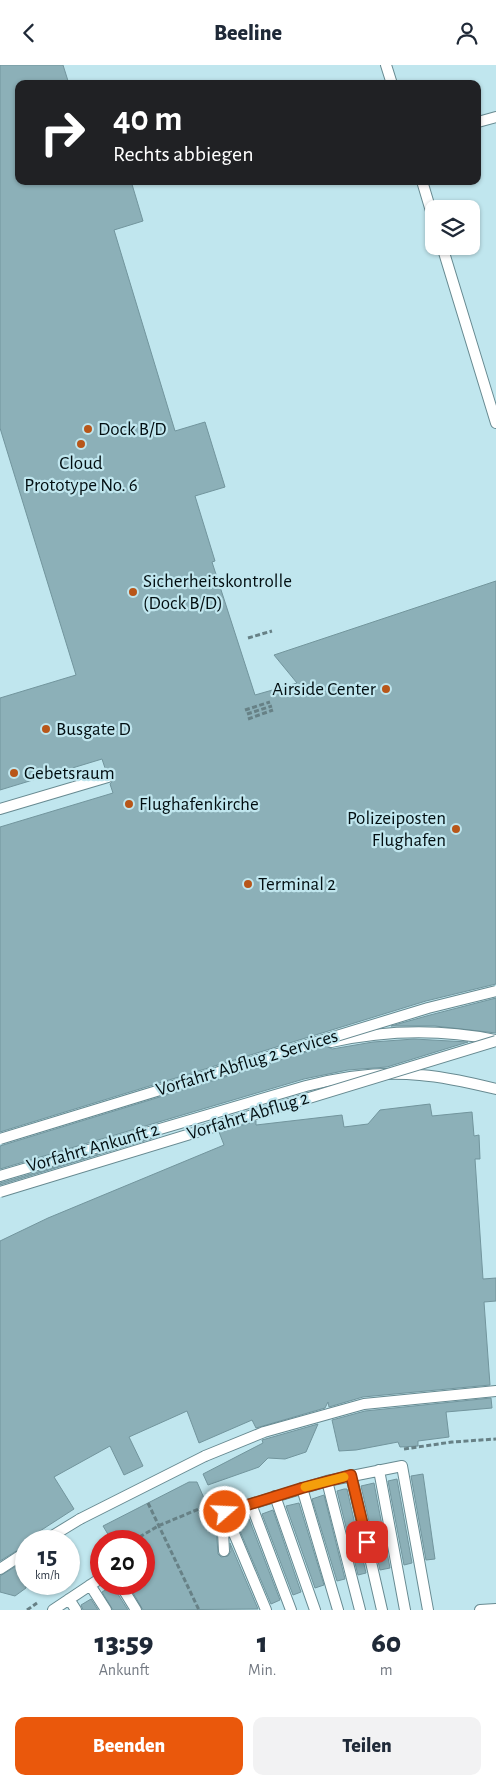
<!DOCTYPE html>
<html lang="de">
<style>
body{margin:0;font-family:"Alegreya Sans",sans-serif;background:#f2f2f3;color:#1f2937;height:100vh;display:flex;flex-direction:column;font-size:19px;white-space:nowrap}
*{box-sizing:border-box;margin:0}
p{font-size:16px;color:#747a83}
.icon{flex:none;width:28px;height:28px;fill:none;stroke:currentColor;stroke-width:2;stroke-linecap:round;stroke-linejoin:round}
.map{position:relative;height:1545px;overflow:hidden}
.drawer{display:flex;flex-direction:column;background:#fff;flex:1}
.drawer>*{flex:none}
.guide{position:absolute;left:15px;top:15px;width:466px;height:105px;border-radius:10px;box-shadow:0 1px 4px #0004;background:#202124;color:#fff;overflow:hidden}
.buttons{position:absolute;left:425px;top:135px;display:grid;gap:10px}
.buttons a{display:grid;place-items:center;width:55px;height:55px;border-radius:10px;background:#fff;box-shadow:0 1px 4px #0004;font-size:25px}
.speed{position:absolute;left:15px;top:1465px;display:flex;gap:10px;font-size:25px;font-weight:700;text-align:center}
.speed>*{display:grid;place-content:center;width:65px;height:65px;border-radius:50%;background:#fff;box-shadow:0 1px 4px #0004;line-height:1}
.speed small{font-size:12px;font-weight:400}
.speed .limit{border:8px solid #d22;background:#fff;color:#111}
.pin{position:absolute;display:grid;place-items:center;width:42px;height:42px;color:#fff;margin:-21px;border-radius:10px;box-shadow:0 2px 8px #0006}
.me{position:absolute;width:55px;margin:-28px;rotate:71deg;stroke-linejoin:round;filter:drop-shadow(0 0 4px #0008)}
.turn{display:flex;align-items:center;gap:18px;height:105px;padding:0 15px;font-size:22px}
.turn .icon{width:65px;height:65px;stroke-width:2.5}
.turn b{display:block;font-size:35px;line-height:42px}
.eta{display:flex;justify-content:space-evenly;align-items:center;height:85px;text-align:center}
.eta b{font-size:30px;font-weight:800;line-height:35px}
.cta{display:flex;gap:10px;margin-top:auto;padding:10px 15px}
.cta a{flex:1;height:58px;border-radius:10px;background:#ea580c;color:#fff;font-size:20px;font-weight:800;line-height:58px;text-align:center}
.cta a+a{background:#f2f2f3;color:#1f2937}
header{display:flex;justify-content:space-between;align-items:center;height:65px;padding:0 15px;background:#fff;font-size:22px;font-weight:800}
.map>svg:first-child{display:block}
.building{fill:#8cb0b8;stroke:#72959d}
.lines{fill:none;stroke-linecap:round;stroke-linejoin:round}
.lane-casing{stroke:#678a91;stroke-width:12}
.path{stroke:#678186;stroke-width:3;stroke-dasharray:5 2.5;stroke-linecap:butt}
.lane{stroke:#fff;stroke-width:10}
.lane-bridge-casing{stroke:#678a91;stroke-width:12;stroke-linecap:butt}
.lane-bridge{stroke:#fff;stroke-width:10}
.route-casing{stroke:#983908;stroke-width:12}
.route{stroke:#ea580c;stroke-width:9}
.slow{stroke:#f59e0b;stroke-width:9}
.poi-dot{fill:#b85619;stroke:#c0e6ee;stroke-width:2}
.labels{text-anchor:middle;dominant-baseline:central;stroke-width:4.5;stroke-linejoin:round;paint-order:stroke}
.poi-label{font-size:19px;fill:#020e11;stroke:#c0e6ee;text-anchor:start}
.street-label{font-size:19px;fill:#020e11;stroke:#c0e6ee}
</style>
<header><svg class="icon" aria-label="back" viewBox="0 0 24 24"><path d="M15 5l-7 7 7 7"/></svg>Beeline<svg class="icon" aria-label="person" viewBox="0 0 24 24"><circle cx="12" cy="8" r="4"/><path d="M4 21q1-7 8-7t8 7"/></svg></header>
<div class="map">
<svg width="496" height="1545" viewBox="0 0 496 1545">
<rect width="100%" height="100%" fill="#c0e6ee"/>
<path class="building" d="M0,0h63l6,19h-50v97h112l12,40 -29,9 61,201 30,-9 20,65 -30,9 20,65 -3,1 43,133 42,-12 -23,-28 222,-74v403l-70,17 -426,131v-305l113,-34 -3,-9 5,-6 -3,-6 -6,-1 -4,-12 -102,31v-92l76,-23 -76,-247z
M496,933v35l-61,-7h-44l39,-11z
M414,974l54,3 -81,25 -39,3 -44,9 -304,90v-23l326,-100 6,3 41,-7z
M430,1039l2,12 40,-4 2,24 5,-1 1,24h-5l8,120 13,-1v23l-12,1 6,83 -127,12 -34,10 -1,-5 -3,6 -69,20 -4,-8 -53,23 -12,-32 -58,26 14,29 -19,9 -14,-29 -56,31 20,32 -48,31v5l-26,16v-320l48,-23 176,-73 -5,-13 37,-11v4l86,-10 2,12 24,-3 12,-14z
M160,1071l-160,49v-2z
M491,1333l1,10 -46,4 3,25 -31,4v5l-18,1 -2,-5 -42,8 -17,1 -7,-31 33,-9z
M318,1359l-12,28 -21,7 -17,-1 -9,9 -51,18 -5,-11 60,-31 -1,-3z
M423,1409l12,85 -9,1 -15,-84z
M397,1414l15,84 -8,2 -16,-84z
M189,1417h8l19,44 2,28 3,3 7,-1 3,-5 -1,-8 28,66 -115,1 -15,-26h16v-43h-32l-9,-15z
M374,1418l16,85 -10,2 -19,-84z
M344,1424h3l19,84 -8,2 -21,-84z
M324,1430l21,84 -8,2 -25,-82z
M299,1438l25,82 -9,3 -29,-82z
M273,1445l28,82 -8,3 -31,-81z
M249,1454l31,81 -9,4 -34,-80z
M26,1495v28l-11,8 -15,-4v-16z
M113,1520l1,3 14,22h-15l-11,-18z
M91,1534l7,11h-15l-2,-5z"/>
<g class="lines">
<defs>
<path id="lane" d="M386,0l6,19
M478,57l18,-5
M422,116l12,40
M442,181l54,177
M0,744l108,-32
M331,977c54,-12 111,-13 165,-2
M0,1111l306,-90c38,-10 76,-15 114,-11 26,2 51,8 76,14
M205,1391l59,-24 100,-28 132,-13
M379,1405l26,140
M351,1410l31,135
M327,1416l33,129
M302,1423l36,122
M275,1431l40,114
M251,1439l40,106
M225,1447l102,-31 75,-15 26,144
M225,1447l41,98
M44,1476l36,-22
M224,1486l-2,-38h2
M0,1504l26,-17
M120,1519l16,26
M90,1520l16,25
M69,1534l7,11
M53,1545l48,-32
M480,1545l16,-1"/>
</defs>
<use href="#lane" class="lane-casing"/>
<path class="path" d="M248,573l24,-7
M245,645l25,-8
M247,649l25,-8
M248,654l25,-9
M404,1384l48,-7 44,-3
M148,1438l51,107
M133,1476l25,-15 48,-20
M27,1545l10,-7"/>
<use href="#lane" class="lane"/>
<defs>
<path id="lane-bridge" d="M0,1074l428,-131 68,-17
M0,1127l496,-151
M80,1454l125,-63"/>
</defs>
<use href="#lane-bridge" class="lane-bridge-casing"/>
<use href="#lane-bridge" class="lane-bridge"/>
</g>
<g class="lines">
<defs>
<path id="route" d="M225,1447l77,-24 49,-13 16,67"/>
</defs>
<use href="#route" class="route-casing"/>
<use href="#route" class="route"/>
<path class="slow" d="M305,1422l39,-10"/>
</g>
<g class="poi-dot">
<circle cx="88" cy="364" r="5"/>
<circle cx="81" cy="379" r="5"/>
<circle cx="133" cy="527" r="5"/>
<circle cx="386" cy="624" r="5"/>
<circle cx="46" cy="664" r="5"/>
<circle cx="14" cy="708" r="5"/>
<circle cx="129" cy="739" r="5"/>
<circle cx="456" cy="764" r="5"/>
<circle cx="248" cy="819" r="5"/>
</g>
<g class="labels">
<g class="poi-label">
<text x="98" y="364">Dock B/D</text>
<text x="81" y="398" text-anchor="middle">Cloud<tspan x="81" dy="22">Prototype No. 6</tspan></text>
<text x="143" y="516">Sicherheitskontrolle<tspan x="143" dy="22">(Dock B/D)</tspan></text>
<text x="376" y="624" text-anchor="end">Airside Center</text>
<text x="56" y="664">Busgate D</text>
<text x="24" y="708">Gebetsraum</text>
<text x="139" y="739">Flughafenkirche</text>
<text x="446" y="753" text-anchor="end">Polizeiposten<tspan x="446" dy="22">Flughafen</tspan></text>
<text x="258" y="819">Terminal 2</text>
</g>
<g class="street-label">
<text transform="translate(247 998) rotate(-17)">Vorfahrt Abflug 2 Services</text>
<text transform="translate(248 1051) rotate(-17)">Vorfahrt Abflug 2</text>
<text transform="translate(93 1083) rotate(-16)">Vorfahrt Ankunft 2</text>
</g>
</g>
</svg>
<div class="buttons">
<a><svg class="icon" aria-label="layers" viewBox="0 0 24 24"><path d="M12 4l9 5-9 5-9-5zM3 14l9 5 9-5"/></svg></a>
</div>
<div class="speed"><div>15<small>km/h</small></div><div class="limit">20</div></div>
<div class="pin" style="left:367px;top:1477px;background:#d93025"><svg class="icon" aria-label="arrive" viewBox="0 0 24 24"><path d="M6 21V4h12l-3 4 3 4H6"/></svg></div>
<svg class="me" style="left:225px;top:1447px" viewBox="-20 -20 40 40"><circle r="17" fill="#ea580c" stroke="#fff" stroke-width="3"/><path d="M0-11L8 9 0 5-8 9z" fill="#fff"/></svg>
<div class="guide">
<div class="turn"><svg class="icon" aria-label="right" viewBox="0 0 24 24"><path d="M7 20v-9h11M14 6l5 5-5 5"/></svg><div><b>40 m</b>Rechts abbiegen</div></div>
</div>
</div>
<section class="drawer">
<div class="eta">
<div><b>13:59</b><p>Ankunft</p></div>
<div><b>1</b><p>Min.</p></div>
<div><b>60</b><p>m</p></div>
</div>
<div class="cta"><a>Beenden</a><a>Teilen</a></div>
</section>
